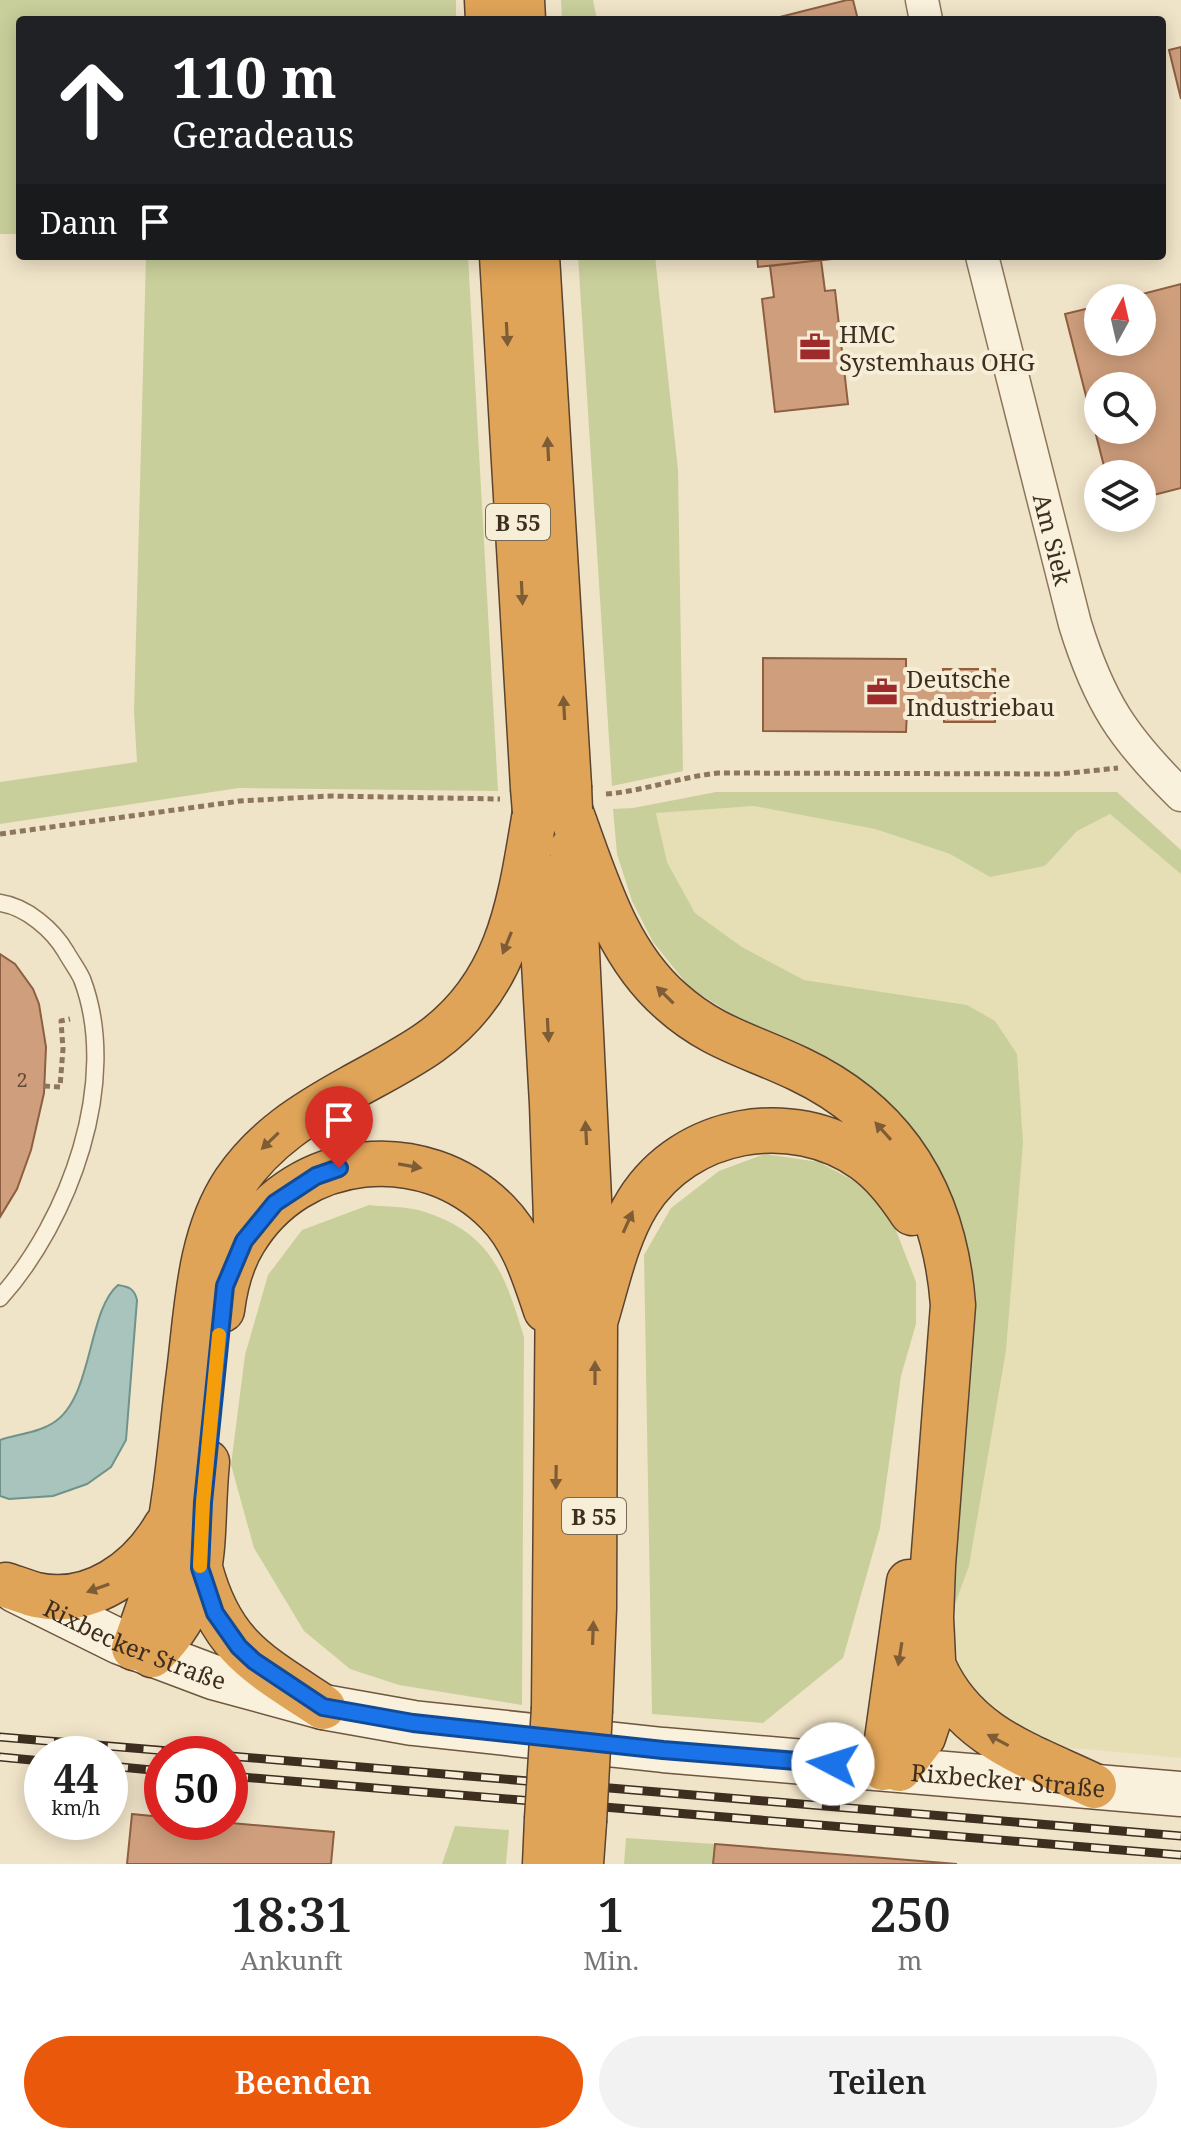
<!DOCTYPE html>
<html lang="de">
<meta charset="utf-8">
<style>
body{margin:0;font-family:"Noto Serif",serif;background:#f2f2f2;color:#222;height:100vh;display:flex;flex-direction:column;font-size:30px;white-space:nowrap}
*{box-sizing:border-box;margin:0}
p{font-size:26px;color:#767676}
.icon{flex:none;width:44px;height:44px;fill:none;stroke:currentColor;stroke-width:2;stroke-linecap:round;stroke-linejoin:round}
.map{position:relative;height:1864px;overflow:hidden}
.details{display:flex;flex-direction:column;background:#fff;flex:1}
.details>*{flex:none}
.banner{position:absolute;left:16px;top:16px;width:1150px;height:244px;border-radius:8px;box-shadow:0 4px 20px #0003;background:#202124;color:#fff;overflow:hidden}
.needle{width:52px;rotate:8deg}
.tools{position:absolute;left:1084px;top:284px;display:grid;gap:16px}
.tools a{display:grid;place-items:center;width:72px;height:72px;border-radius:50%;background:#fff;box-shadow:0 4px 20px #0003;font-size:40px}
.speed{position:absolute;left:24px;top:1736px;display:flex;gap:16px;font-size:40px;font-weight:700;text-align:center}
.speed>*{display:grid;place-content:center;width:104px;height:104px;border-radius:50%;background:#fff;box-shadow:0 4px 20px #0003;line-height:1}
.speed small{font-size:20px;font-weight:400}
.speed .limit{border:12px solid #d22;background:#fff;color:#111}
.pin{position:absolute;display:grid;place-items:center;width:68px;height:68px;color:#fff;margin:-82px -34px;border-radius:50% 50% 50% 0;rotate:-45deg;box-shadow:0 0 8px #0007}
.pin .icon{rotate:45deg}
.me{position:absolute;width:88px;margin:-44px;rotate:275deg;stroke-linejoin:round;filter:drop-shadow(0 0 6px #0008)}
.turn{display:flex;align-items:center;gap:28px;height:168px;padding:0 24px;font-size:36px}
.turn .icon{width:104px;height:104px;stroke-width:2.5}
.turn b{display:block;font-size:56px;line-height:68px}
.then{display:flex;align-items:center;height:76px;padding:0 24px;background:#0003;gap:16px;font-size:30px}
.eta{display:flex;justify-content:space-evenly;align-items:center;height:136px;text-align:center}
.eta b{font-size:48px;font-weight:600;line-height:56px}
.cta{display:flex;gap:16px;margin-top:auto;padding:16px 24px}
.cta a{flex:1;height:92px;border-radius:48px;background:#ea580c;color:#fff;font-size:32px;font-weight:600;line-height:92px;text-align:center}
.cta a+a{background:#f2f2f2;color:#222}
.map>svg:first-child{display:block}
.farmland{fill:#e6deb5}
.green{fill:#c9cf9b}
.water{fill:#a9c4bc;stroke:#6f938a;stroke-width:2}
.building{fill:#cf9f7d;stroke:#8d5f41;stroke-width:2;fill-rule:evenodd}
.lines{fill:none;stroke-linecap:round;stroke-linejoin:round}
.lane-casing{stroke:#8d765c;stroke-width:19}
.street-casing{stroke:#8d765c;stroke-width:35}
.secondary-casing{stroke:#6f573f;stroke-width:47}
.highway-casing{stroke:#5b4430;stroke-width:47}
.path{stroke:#8d765c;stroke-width:5;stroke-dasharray:6 4;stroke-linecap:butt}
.lane{stroke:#faf1dc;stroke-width:16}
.street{stroke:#faf1dc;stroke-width:32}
.secondary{stroke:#faf1dc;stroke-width:44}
.highway{stroke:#e0a458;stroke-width:44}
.rail-casing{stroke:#3d2e20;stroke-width:9}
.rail{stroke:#f7eed8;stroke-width:6;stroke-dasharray:18;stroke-linecap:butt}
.highway-bridge-casing{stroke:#5b4430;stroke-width:47;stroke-linecap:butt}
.highway-bridge{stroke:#e0a458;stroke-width:44}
.oneway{fill:#7e5d36}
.route-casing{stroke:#114b97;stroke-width:20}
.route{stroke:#1a73e8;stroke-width:14}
.slow{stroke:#f59e0b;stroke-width:14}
.labels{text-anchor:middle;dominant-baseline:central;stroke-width:8;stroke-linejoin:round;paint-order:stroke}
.number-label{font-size:20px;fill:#624a37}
.shield{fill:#f7eed8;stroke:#756857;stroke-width:2}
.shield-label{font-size:22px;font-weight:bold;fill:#3d2e20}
.poi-label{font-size:24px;fill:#3d2e20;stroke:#f7eed8;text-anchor:start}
.street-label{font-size:24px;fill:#3d2e20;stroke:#f7eed8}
</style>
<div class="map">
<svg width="1181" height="1864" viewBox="0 0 1181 1864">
<rect width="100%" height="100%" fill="#f0e4c8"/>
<path class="farmland" d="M754,806l121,23 75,25 40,23 55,-11 32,-35 33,-17 71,60v884l-151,-14 -51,-41 -20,-39 -9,-46 19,-52 37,-215 17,-208 -56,-138 -164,-25 -61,-33 -47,-34 -28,-51 -11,-49z"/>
<path class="green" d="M0,0h456v20h-436v214h-20z
M561,0h32l4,20h-35z
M146,256h322l30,535 -259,-3 -239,36v-42l137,-20 -3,-50z
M578,256h77l23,214 5,301 -71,15z
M716,792h401l64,58v24l-71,-60 -33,17 -32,35 -55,11 -40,-23 -75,-25 -121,-23 -98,7 11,49 28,51 47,34 62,33 163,25 28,16 22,33 6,89 -17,208 -37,215 -19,52 23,-264 -4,-82 -22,-76 -34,-67 -42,-43 -44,-26 -97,-47 -40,-25 -37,-46 -21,-41 -15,-47 -4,-45 20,-1z
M765,1154l54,8 43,23 30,35 24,62v42l-15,52 -21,152 -37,130 -80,65 -111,-9 -8,-459 27,-47 48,-37z
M369,1205c17,2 39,1 56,7 67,22 80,63 99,125l-2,368 -123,-20 -49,-16 -46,-38 -50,-83 -23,-83 14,-110 23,-80 34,-45z
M455,1826l54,4 -3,34h-64z
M626,1838l89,6 -2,20h-89z"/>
<path class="water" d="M118,1285c11,2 16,3 19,15l-11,140 -15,27 -24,17 -34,12 -44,3 -9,-3v-56c17,-6 38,-7 53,-17 40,-24 34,-112 65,-138z"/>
<path class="building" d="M847,0h6l5,20h-90z
M1181,47v52l-12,-49z
M757,256h74v3l-73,8z
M821,260l4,31 10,-1 13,114 -73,8 -13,-113 12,-2 -4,-31z
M1181,284v204l-39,10v-24h-36l-41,-160 33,-8v36h44v-44h-15zM1098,386h44v44h-44z
M763,658l143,1v22h38l-1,-12h52v53h-51v-10h-37l-1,20 -143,-1z
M0,954l15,10 18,25 6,15 7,43 -2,46 -13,57 -14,39 -17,28z
M132,1814l30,3v5h58l114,10 -3,32h-204z
M715,1844l242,20h-244z"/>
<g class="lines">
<defs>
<path id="lane" d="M0,903c27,4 53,27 66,49 5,9 12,18 16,27 39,102 -13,242 -82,319"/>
<g id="street">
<path d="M922,0l4,20"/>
<path id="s1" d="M982,256l93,368c24,78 48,114 106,171"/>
</g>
<g id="secondary">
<path id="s2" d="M15,1590l105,52 93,35 110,30 90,16 250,27 518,44"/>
</g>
<path id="highway" d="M487,0l1,20
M522,0l1,20
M502,256l31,532
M537,256l32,530
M570,810c25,67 45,142 101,191 41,37 80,45 128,68 99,47 146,129 154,236l-20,260 -2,53 4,83 -12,36 -24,32
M572,849l23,473 -1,286 -4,102
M539,875l13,229 6,174 -4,430
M222,1310c3,-24 9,-48 22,-69 54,-91 180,-103 253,-29 27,27 37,63 49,98
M595,1322c12,-39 21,-85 43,-120 47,-75 154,-94 226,-43 20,14 35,34 48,54
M200,1568c21,79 58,96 123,139
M6,1585c9,3 20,7 30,10 55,12 104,-24 130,-69
M134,1648c12,-32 24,-65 31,-98 12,-55 16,-113 23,-169 9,-66 9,-142 47,-199 30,-44 71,-69 116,-94 27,-15 55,-29 79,-46 80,-57 90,-140 105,-230
M152,1655c62,-61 47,-114 55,-193
M934,1667c31,70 95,88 160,119
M883,1768l26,-186
M545,1864l2,-45
M581,1864l3,-42"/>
</defs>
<use href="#lane" class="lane-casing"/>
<use href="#street" class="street-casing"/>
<use href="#secondary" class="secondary-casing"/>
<use href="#highway" class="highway-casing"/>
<path class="path" d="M606,794c38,-3 74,-17 112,-21l342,1 58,-6
M0,834l240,-33 90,-5 170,3
M44,1086l16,1 3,-38 -2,-28 9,-2"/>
<use href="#lane" class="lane"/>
<use href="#street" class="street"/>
<use href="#secondary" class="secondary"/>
<use href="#highway" class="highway"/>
<defs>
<path id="rail" d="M0,1737l205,17
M230,1756l951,80
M0,1757l42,4
M110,1766l52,5
M230,1776l951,79"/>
</defs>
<use href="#rail" class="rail-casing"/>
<use href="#rail" class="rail"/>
<defs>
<path id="highway-bridge" d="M569,786l1,24
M533,788l2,24
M547,1819l7,-111
M584,1822l6,-112"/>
</defs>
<use href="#highway-bridge" class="highway-bridge-casing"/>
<use href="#highway-bridge" class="highway-bridge"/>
</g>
<defs><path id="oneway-solid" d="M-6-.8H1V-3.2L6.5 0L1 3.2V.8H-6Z" transform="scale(2)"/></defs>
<g class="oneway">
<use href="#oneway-solid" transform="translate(507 334) rotate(87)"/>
<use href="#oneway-solid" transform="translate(548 449) rotate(-93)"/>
<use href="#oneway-solid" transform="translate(522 593) rotate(87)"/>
<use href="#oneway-solid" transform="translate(564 708) rotate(-93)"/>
<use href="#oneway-solid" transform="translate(507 943) rotate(112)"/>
<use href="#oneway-solid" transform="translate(665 995) rotate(-135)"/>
<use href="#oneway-solid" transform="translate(548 1030) rotate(87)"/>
<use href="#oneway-solid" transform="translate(883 1131) rotate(-132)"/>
<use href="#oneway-solid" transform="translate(586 1133) rotate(-93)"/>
<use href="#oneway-solid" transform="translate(270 1141) rotate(136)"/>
<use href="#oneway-solid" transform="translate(410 1166) rotate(10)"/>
<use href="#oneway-solid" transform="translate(628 1222) rotate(-66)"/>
<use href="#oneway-solid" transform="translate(595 1373) rotate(-90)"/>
<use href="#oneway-solid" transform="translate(556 1477) rotate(91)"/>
<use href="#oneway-solid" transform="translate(98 1588) rotate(160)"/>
<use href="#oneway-solid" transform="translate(593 1633) rotate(-88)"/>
<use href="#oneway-solid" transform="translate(900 1654) rotate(99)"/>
<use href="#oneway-solid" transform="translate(998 1740) rotate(-152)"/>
</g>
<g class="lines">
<defs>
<path id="route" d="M339,1168l-23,8 -41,27 -31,38 -19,45 -22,216 -3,66 15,45 24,34 15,14 69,46 90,16 250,27 170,14"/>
</defs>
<use href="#route" class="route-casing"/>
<use href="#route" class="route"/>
<path class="slow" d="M200,1566l3,-64 16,-167"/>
</g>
<defs>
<symbol id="office-bare" viewBox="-9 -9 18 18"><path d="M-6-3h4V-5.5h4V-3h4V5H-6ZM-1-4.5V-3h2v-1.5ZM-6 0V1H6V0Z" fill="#9e2a2b" stroke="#f7eed8" stroke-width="2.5" paint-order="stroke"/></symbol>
</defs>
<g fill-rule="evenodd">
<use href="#office-bare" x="793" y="325" width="44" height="44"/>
<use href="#office-bare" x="860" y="670" width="44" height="44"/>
</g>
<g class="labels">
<g class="number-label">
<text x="22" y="1079">2</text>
</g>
<g class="shield">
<rect x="486" y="504" width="64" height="36" rx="6"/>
<rect x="562" y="1498" width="64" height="36" rx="6"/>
</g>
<g class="shield-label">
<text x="518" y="522">B 55</text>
<text x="594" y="1516">B 55</text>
</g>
<g class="poi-label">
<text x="839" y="333">HMC<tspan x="839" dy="28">Systemhaus OHG</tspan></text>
<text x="906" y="678">Deutsche<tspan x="906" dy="28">Industriebau</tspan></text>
</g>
<g class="street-label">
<text stroke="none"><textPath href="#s1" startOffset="292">Am Siek</textPath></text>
<text stroke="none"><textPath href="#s2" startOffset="132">Rixbecker Straße</textPath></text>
<text stroke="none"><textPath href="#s2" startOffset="1020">Rixbecker Straße</textPath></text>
</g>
</g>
</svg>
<div class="tools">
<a><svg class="needle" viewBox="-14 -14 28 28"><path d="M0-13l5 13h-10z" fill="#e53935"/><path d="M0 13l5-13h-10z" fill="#767676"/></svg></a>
<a><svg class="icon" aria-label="search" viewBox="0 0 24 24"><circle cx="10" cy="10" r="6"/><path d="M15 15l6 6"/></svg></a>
<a><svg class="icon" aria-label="layers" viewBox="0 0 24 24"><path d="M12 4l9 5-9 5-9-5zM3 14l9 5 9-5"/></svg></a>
</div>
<div class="speed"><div>44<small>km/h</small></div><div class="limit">50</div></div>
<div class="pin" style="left:339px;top:1168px;background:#d93025"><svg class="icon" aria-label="arrive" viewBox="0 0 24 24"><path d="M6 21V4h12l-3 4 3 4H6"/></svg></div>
<svg class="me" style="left:833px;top:1764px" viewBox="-20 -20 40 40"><circle r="19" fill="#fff"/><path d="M0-13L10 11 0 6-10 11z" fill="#1a73e8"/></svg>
<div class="banner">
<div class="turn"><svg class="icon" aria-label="ahead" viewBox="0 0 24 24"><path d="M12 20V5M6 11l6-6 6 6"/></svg><div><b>110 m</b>Geradeaus</div></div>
<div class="then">Dann<svg class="icon" aria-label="arrive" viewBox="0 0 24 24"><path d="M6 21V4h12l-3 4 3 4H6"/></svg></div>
</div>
</div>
<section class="details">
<div class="eta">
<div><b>18:31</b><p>Ankunft</p></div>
<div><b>1</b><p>Min.</p></div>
<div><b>250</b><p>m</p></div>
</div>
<div class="cta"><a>Beenden</a><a>Teilen</a></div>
</section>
